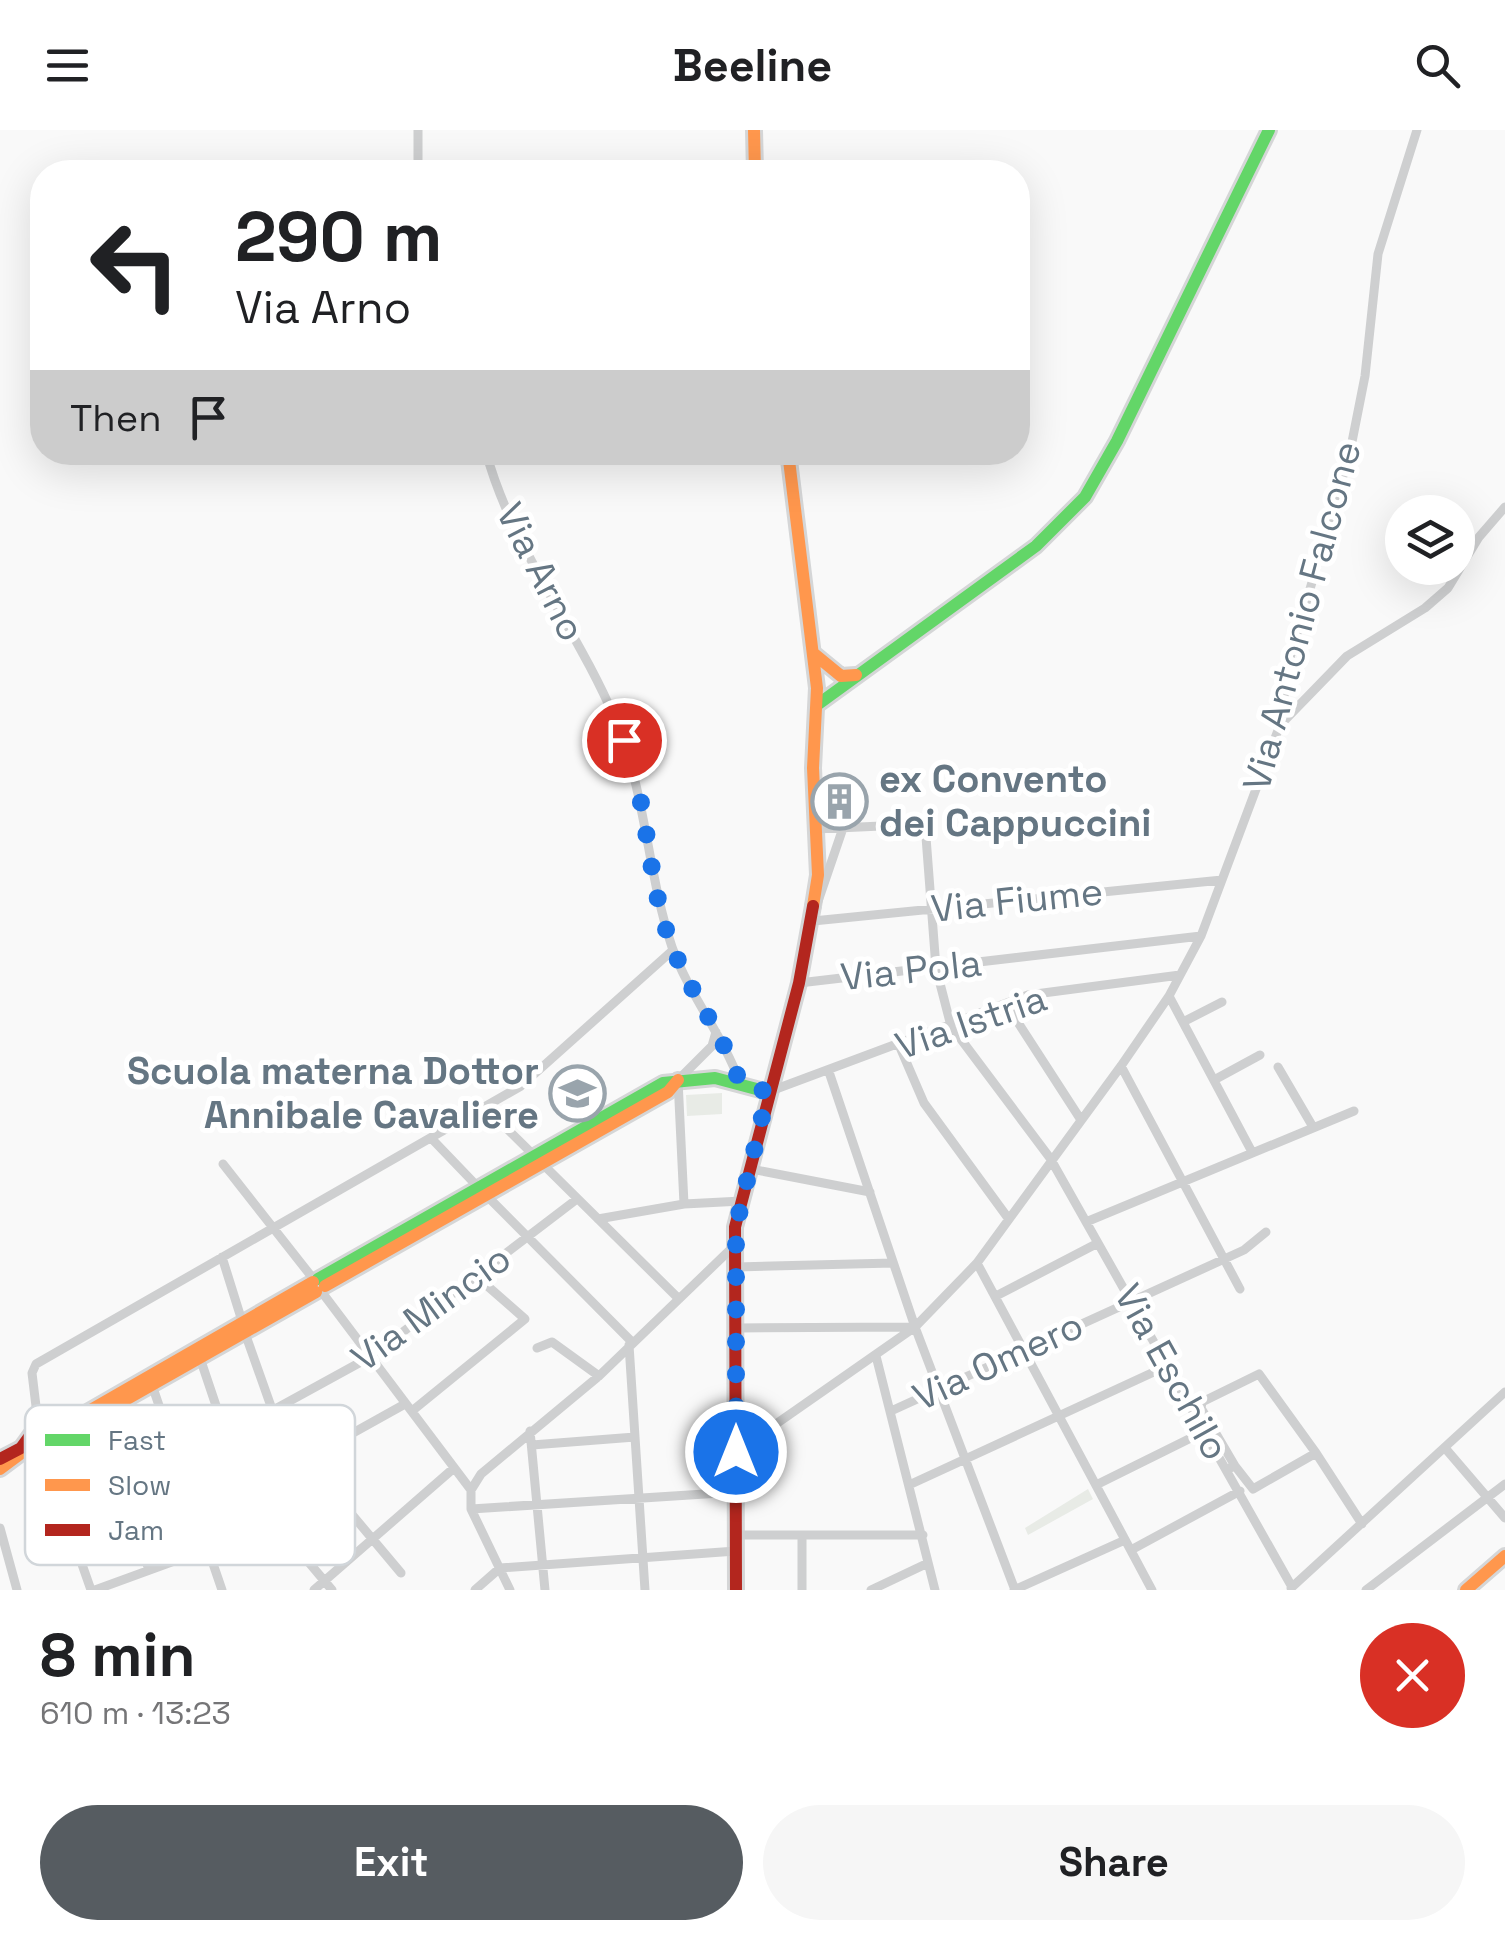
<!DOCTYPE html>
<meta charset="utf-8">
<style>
body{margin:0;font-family:"Space Grotesk",sans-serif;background:#f6f6f6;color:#202124;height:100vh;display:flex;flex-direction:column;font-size:38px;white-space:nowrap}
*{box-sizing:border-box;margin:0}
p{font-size:32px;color:#757577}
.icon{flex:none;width:55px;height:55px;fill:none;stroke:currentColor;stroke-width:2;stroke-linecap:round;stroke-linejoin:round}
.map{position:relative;height:1460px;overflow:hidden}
.sheet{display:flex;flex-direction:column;background:#fff;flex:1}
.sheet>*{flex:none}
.banner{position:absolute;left:30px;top:30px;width:1000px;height:305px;border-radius:40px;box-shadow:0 10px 40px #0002;background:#fff;color:#202124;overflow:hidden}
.tools{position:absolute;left:1385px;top:365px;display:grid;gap:20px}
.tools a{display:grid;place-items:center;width:90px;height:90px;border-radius:50%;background:#fff;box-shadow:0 10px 40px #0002;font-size:50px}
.pin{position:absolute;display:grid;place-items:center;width:85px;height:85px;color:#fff;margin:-42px;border:5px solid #fff;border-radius:50%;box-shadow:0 2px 10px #0007}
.me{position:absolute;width:110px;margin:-55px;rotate:0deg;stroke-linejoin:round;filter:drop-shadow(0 0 8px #0008)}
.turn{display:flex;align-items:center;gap:35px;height:210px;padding:0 40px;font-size:45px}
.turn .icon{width:130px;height:130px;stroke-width:2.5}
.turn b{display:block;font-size:70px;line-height:85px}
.then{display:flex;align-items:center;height:95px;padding:0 40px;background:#0003;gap:20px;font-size:38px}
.round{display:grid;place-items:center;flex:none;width:105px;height:105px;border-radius:52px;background:#f6f6f6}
.summary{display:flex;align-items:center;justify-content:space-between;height:170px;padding:0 40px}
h1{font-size:60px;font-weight:700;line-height:75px}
.cta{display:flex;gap:20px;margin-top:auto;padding:20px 40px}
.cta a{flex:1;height:115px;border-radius:60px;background:#565c61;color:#fff;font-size:40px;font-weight:700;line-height:115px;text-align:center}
.cta a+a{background:#f6f6f6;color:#202124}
header{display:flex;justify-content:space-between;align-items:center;height:130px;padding:0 40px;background:#fff;font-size:45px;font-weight:700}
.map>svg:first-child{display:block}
.green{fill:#e8ebe6}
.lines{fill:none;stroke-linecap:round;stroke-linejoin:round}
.fast-casing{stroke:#d5d6d7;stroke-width:18}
.slow-casing{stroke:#d5d6d7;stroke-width:18}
.jam-casing{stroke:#d5d6d7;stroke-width:18}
.street{stroke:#cecfd0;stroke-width:9}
.fast{stroke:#63d668;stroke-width:12}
.slow{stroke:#ff974d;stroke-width:12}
.jam{stroke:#b3261e;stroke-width:12}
.route{stroke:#1a73e8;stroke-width:18;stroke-dasharray:0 32.4}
.labels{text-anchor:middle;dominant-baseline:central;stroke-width:10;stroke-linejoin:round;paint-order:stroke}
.street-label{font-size:38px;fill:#657683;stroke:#fff}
.poi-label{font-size:38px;font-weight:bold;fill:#657683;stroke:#fff;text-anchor:start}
.key{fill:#fff;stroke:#d1d6da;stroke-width:2.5}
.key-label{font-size:28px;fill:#657683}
</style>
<header><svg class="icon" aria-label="menu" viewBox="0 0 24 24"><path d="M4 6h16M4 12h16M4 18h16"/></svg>Beeline<svg class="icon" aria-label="search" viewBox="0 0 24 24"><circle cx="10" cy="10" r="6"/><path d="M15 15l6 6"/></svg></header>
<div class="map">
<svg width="1505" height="1460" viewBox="0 0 1505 1460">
<rect width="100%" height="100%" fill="#f9f9f9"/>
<path class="green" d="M722,963v21l-35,2 -1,-21z
M1088,1359l5,10 -65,36 -3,-7z"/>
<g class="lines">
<defs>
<path id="fast" d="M817,575l219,-159 49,-49 32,-56 152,-311
M318,1149l345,-196 52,-5 53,14
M37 1296a9 9 0 1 1 18 0a9 9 0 1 1-18 0Z"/>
<path id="slow" d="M754,0l1,42
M788,322l29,236 -4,80 5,107 -5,31
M813,523l28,23 15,-1
M325,1156l343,-194 10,-12
M52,1289h23l238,-137
M52,1302l22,-3 242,-137
M0,1339l47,-35
M1466,1460l39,-34"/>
<path id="jam" d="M0,1329l21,-11 16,-22
M736,1460l-1,-363 64,-244 14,-77"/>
</defs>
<use href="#fast" class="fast-casing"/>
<use href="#slow" class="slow-casing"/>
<use href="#jam" class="jam-casing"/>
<path class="street" d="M418,42v-42
M486,322c26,96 91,177 129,267 31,73 32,153 57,228 17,48 51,88 68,136
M1282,593l65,-67 78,-48 23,-20 31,-51 26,-30
M816,699l109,-5 11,144 15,58 99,132 242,429
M814,783l29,-85
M813,791l409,-41
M799,853l402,-47
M1169,866l83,156
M1006,874l75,116
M1183,892l39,-20
M899,915l25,58 84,115
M1121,936l119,223
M1278,937l35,60
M829,942l86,255 100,263
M1214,950l46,-25
M768,962l260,-97 152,-20
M485,977l194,192
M431,1008l47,49
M223,1034l92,117
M751,1039l119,23
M486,1065l146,147
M684,1074l-6,-124 34,-34 4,-14
M598,1089l86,-15 58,-3
M1086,1092l268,-111
M222,1127l20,64
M977,1133l175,327
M736,1137l157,-4
M321,1161l150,199v19l39,81
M996,1166l102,-53
M736,1198l176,-1
M245,1203l28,79 34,49 94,112
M629,1215l16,245
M537,1218l15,-6 47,34
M876,1226l59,234
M200,1228l42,125 90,107
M152,1255l70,205
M412,1281l113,-92 -49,-43
M891,1281l353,-161 22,-18
M96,1286l53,154
M38,1293l-6,-50 4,-9 485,-278 152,-136
M530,1301l15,159
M169,1304l49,-21
M226,1306l144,-79 207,-158
M47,1307l-4,16 48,137
M532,1315l103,-8
M1445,1318l60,70
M736,1322l179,-125 62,-64 144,-197 48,-70 32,-60 79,-211 9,-64 61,-209 15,-76 13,-122 39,-124
M1235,1336l-34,-58 1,-6 57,-28 57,79
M1230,1338l5,-2 18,23 63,-36 46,71
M909,1355l260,-120
M1096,1355l109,-54
M471,1360l10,-16 118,-98 135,-130
M249,1361l156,-87
M192,1372l50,-19
M471,1379l265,-17
M0,1398l17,62
M736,1405h187
M802,1405v55
M1131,1420l109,-59
M500,1438l236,-17
M1291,1458l214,-196
M95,1460l181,-66
M314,1460l140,-122
M475,1460l25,-22
M871,1460l57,-27
M1014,1460l111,-50
M1366,1460l139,-106"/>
<use href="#fast" class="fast"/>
<use href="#slow" class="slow"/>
<use href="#jam" class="jam"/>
</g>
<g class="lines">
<path class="route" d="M624,610c26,67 22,145 50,211 19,46 50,85 66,132l28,9 -32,135v225"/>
</g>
<defs>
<symbol id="building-ring" viewBox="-11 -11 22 22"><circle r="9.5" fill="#fff" stroke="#99a4ac" stroke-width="1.5"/><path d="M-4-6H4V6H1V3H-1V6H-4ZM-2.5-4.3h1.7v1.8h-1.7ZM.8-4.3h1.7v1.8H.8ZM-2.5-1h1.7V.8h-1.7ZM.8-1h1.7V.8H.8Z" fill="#99a4ac"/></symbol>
<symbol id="school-ring" viewBox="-11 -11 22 22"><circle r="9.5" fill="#fff" stroke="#99a4ac" stroke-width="1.5"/><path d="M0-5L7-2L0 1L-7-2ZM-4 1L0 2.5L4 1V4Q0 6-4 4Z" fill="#99a4ac"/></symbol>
</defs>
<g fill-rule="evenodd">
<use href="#building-ring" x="808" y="640" width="63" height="63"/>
<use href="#school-ring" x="546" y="932" width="63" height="63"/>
</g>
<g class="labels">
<g class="street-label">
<text transform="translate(541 442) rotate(63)">Via Arno</text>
<text transform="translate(1302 486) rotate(-75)">Via Antonio Falcone</text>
<text transform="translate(1017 770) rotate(-6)">Via Fiume</text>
<text transform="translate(911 840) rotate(-6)">Via Pola</text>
<text transform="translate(971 892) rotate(-19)">Via Istria</text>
<text transform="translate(431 1178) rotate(-36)">Via Mincio</text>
<text transform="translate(998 1231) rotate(-25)">Via Omero</text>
<text transform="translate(1172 1242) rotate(61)">Via Eschilo</text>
</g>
<g class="poi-label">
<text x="879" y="649">ex Convento<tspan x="879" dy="44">dei Cappuccini</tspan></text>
<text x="539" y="941" text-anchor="end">Scuola materna Dottor<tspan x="539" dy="44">Annibale Cavaliere</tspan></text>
</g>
</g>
<rect x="25" y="1275" width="330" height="160" rx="15" class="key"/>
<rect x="45" y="1304" width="45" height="12" fill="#63d668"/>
<rect x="45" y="1349" width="45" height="12" fill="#ff974d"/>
<rect x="45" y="1394" width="45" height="12" fill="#b3261e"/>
<g class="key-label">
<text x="108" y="1320">Fast</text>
<text x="108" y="1365">Slow</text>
<text x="108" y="1410">Jam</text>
</g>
</svg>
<div class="tools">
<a><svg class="icon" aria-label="layers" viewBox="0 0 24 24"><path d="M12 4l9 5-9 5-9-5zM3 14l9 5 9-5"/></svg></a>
</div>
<div class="pin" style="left:624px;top:610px;background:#d93025"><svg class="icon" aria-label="arrive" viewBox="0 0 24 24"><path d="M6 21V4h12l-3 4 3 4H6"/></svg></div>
<svg class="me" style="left:736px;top:1322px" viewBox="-20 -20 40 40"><circle r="17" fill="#1a73e8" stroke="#fff" stroke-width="3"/><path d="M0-11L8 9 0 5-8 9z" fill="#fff"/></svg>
<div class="banner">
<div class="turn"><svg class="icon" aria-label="left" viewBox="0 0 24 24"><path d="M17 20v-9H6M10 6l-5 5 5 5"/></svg><div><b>290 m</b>Via Arno</div></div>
<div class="then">Then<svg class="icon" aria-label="arrive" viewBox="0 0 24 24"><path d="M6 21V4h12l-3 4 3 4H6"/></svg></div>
</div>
</div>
<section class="sheet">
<div class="summary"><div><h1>8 min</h1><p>610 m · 13:23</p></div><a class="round" style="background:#d93025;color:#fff"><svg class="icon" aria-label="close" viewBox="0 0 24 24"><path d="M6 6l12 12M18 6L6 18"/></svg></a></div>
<div class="cta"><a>Exit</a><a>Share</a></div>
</section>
